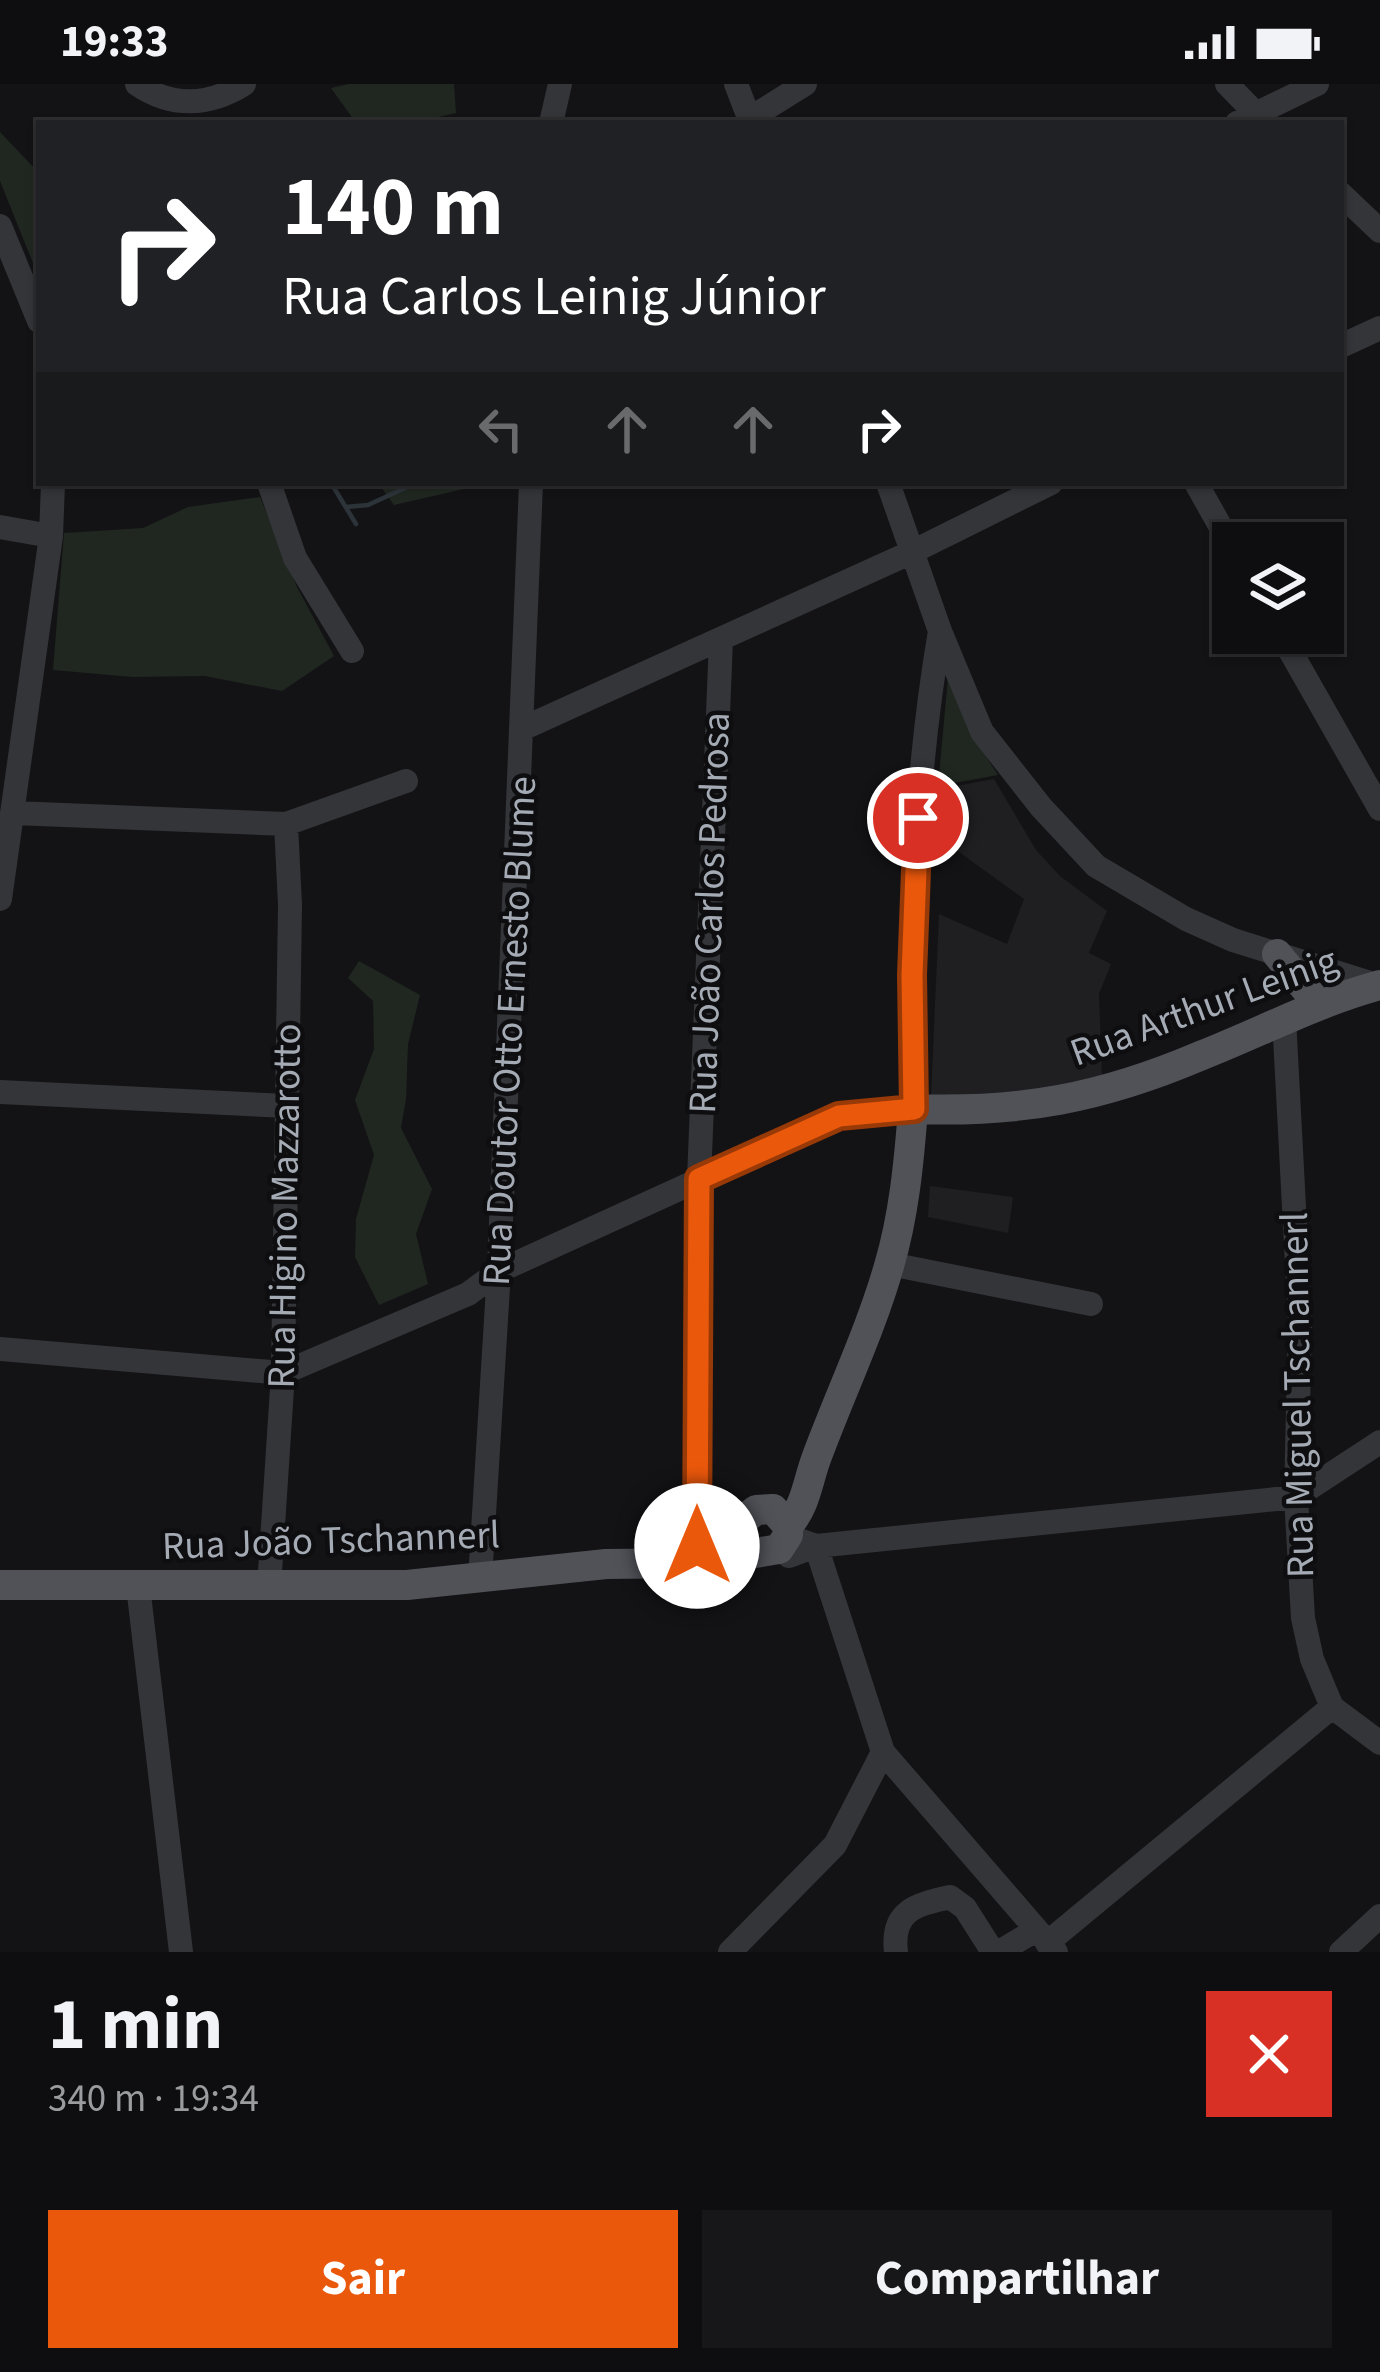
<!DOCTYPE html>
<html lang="pt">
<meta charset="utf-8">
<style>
body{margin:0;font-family:"Source Sans 3",sans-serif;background:#171719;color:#f1f3f6;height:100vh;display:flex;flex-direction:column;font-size:45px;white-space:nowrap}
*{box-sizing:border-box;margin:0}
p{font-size:39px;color:#9b9c9f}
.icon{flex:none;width:66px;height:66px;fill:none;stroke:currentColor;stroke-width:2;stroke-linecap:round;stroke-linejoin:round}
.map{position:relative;height:1868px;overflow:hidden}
.drawer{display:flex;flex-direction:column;background:#0e0e10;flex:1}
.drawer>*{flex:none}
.hud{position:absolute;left:36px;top:36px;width:1308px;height:366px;border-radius:0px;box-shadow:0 3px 9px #0004,0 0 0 3px #2e2e30;background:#202124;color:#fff;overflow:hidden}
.fabs{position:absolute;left:1212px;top:438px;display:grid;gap:24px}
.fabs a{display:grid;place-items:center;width:132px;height:132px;border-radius:0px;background:#0e0e10;box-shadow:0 3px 9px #0004,0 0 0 3px #2e2e30;font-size:60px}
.pin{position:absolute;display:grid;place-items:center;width:102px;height:102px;color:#fff;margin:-51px;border:6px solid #fff;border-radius:50%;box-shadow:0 3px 12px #0007}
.me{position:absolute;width:132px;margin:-66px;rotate:0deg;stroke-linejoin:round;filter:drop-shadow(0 0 9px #0008)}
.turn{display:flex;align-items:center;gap:42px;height:252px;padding:0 48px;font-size:54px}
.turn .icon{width:156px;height:156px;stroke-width:2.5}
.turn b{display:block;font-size:84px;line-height:102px}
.lanes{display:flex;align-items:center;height:114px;padding:0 48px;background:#0003;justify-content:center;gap:60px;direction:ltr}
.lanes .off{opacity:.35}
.round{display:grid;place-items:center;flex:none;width:126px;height:126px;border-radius:0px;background:#171719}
.headline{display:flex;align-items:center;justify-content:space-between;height:204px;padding:0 48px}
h1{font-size:72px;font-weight:700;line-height:90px}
.primary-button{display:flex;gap:24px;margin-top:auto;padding:24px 48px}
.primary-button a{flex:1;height:138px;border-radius:0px;background:#ea580c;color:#fff;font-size:48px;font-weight:700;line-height:138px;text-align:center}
.primary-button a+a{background:#171719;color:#f1f3f6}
.status{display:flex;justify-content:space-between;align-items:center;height:84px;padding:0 60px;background:#0e0e10;direction:ltr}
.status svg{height:33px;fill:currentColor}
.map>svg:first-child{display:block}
.built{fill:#1f1f22}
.green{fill:#202720}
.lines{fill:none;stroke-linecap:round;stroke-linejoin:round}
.stream{stroke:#2c343a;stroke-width:4.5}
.minor{stroke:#343539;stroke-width:24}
.major{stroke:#505258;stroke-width:30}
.route-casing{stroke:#983908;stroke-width:30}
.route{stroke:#ea580c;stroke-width:21}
.labels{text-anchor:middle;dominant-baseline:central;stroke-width:9;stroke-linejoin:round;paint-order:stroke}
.street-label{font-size:39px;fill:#a5abb4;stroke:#0e0e10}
</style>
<div class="status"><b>19:33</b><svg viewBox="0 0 49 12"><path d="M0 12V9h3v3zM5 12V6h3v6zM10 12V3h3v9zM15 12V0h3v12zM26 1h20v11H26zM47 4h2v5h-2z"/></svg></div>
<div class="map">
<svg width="1380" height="1868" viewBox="0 0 1380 1868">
<rect width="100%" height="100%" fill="#131315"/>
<path class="built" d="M994,695l42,71 24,26 47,35 -18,42 22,11 -12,30 3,83 -63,17 -108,2 8,-182 68,30 17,-45 -80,-58 -4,-52z
M930,1102l83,11 -5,36 -80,-16z"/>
<path class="green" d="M349,0h105l2,29 -44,10h-56l-25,-35z
M0,48l39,41v105l-39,-97z
M378,399h112l-96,22z
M260,413l37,90 37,69 -52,35 -77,-15 -73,1 -79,-7 11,-137 79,-5 45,-21z
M948,594l20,51 30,46 -60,11z
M359,877l61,34 -12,49 -2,55 -5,29 31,61 -16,45 12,50 -49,21 -24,-48 1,-38 18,-64 -19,-55 19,-51 -1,-48 -25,-23z"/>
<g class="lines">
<path class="stream" d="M331,399l25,41
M346,423l22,-2 48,-22"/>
<path class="minor" d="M137,0c35,24 72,22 107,0
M736,0l15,39
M1227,0l36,37
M749,35l56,-35
M551,39l9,-39
M1237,39l80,-39
M1341,110l39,37
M0,142l39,95
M1341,262l39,-18
M269,399l26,75 57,93
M888,399l52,148 42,101 59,75 55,59 90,53 47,21 147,46
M1196,399l37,66
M0,443l51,9
M1280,549l100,176
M524,644l388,-176 139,-69
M14,729l272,11 120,-43
M0,815l51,-363 2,-53
M1284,934l16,302 -4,177 7,121 9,41 20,48 48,36
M0,1008l287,14
M890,1180l201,40
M0,1265l283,24 185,-79 31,-23 340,-155 74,-7c-4,-159 0,-320 27,-478
M802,1457l14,5 67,206 173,200
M697,1462l2,-367 22,-539
M789,1472l27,-10 480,-49 84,-55
M480,1495l19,-308 32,-788
M138,1502l43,366
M269,1503l14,-214 7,-468 -4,-81
M1047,1859l285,-236
M730,1868l105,-107 48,-93
M896,1868c-5,-41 19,-47 54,-55l15,11 28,44
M999,1868l37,-22
M1341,1868l39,-36"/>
<path class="major" d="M1277,870l42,51
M788,1442c18,-21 19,-42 28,-67 24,-65 54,-127 73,-193 15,-51 20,-104 24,-157 108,4 188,-11 287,-53 61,-24 117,-54 180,-71
M0,1501h407l199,-21 91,-1 82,-14 9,-14v-9l-15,-17 -17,1 -29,23 -64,28"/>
</g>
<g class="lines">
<defs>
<path id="route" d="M697,1462l2,-367 140,-63 75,-7 -2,-134 6,-157"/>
</defs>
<use href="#route" class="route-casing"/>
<use href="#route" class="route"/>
</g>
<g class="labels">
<g class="street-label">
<text transform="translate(710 829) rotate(-88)">Rua João Carlos Pedrosa</text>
<text transform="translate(1204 923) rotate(-20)">Rua Arthur Leinig</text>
<text transform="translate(510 947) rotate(-87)">Rua Doutor Otto Ernesto Blume</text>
<text transform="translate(285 1122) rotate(-89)">Rua Higino Mazzarotto</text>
<text transform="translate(1298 1311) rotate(-91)">Rua Miguel Tschannerl</text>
<text transform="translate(331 1457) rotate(-2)">Rua João Tschannerl</text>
</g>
</g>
</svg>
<div class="fabs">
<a><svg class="icon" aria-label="layers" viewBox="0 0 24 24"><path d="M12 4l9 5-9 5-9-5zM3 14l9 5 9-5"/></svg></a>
</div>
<div class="pin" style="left:918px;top:734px;background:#d93025"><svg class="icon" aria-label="arrive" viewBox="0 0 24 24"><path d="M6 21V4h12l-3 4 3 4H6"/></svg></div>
<svg class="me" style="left:697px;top:1462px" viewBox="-20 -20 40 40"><circle r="19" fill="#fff"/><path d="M0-13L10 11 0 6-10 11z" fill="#ea580c"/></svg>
<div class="hud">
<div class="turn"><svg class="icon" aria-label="right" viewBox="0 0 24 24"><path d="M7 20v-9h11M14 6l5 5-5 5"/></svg><div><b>140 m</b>Rua Carlos Leinig Júnior</div></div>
<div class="lanes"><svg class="icon off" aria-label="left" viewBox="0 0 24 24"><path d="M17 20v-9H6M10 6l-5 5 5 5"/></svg><svg class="icon off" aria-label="ahead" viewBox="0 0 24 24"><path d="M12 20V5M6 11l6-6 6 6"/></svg><svg class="icon off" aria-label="ahead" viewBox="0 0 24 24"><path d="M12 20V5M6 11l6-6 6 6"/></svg><svg class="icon" aria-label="right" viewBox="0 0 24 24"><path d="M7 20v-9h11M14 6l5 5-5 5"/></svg></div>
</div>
</div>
<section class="drawer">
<div class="headline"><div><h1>1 min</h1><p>340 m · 19:34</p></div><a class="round" style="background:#d93025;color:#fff"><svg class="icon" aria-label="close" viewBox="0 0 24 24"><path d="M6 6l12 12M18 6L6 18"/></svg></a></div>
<div class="primary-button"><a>Sair</a><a>Compartilhar</a></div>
</section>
